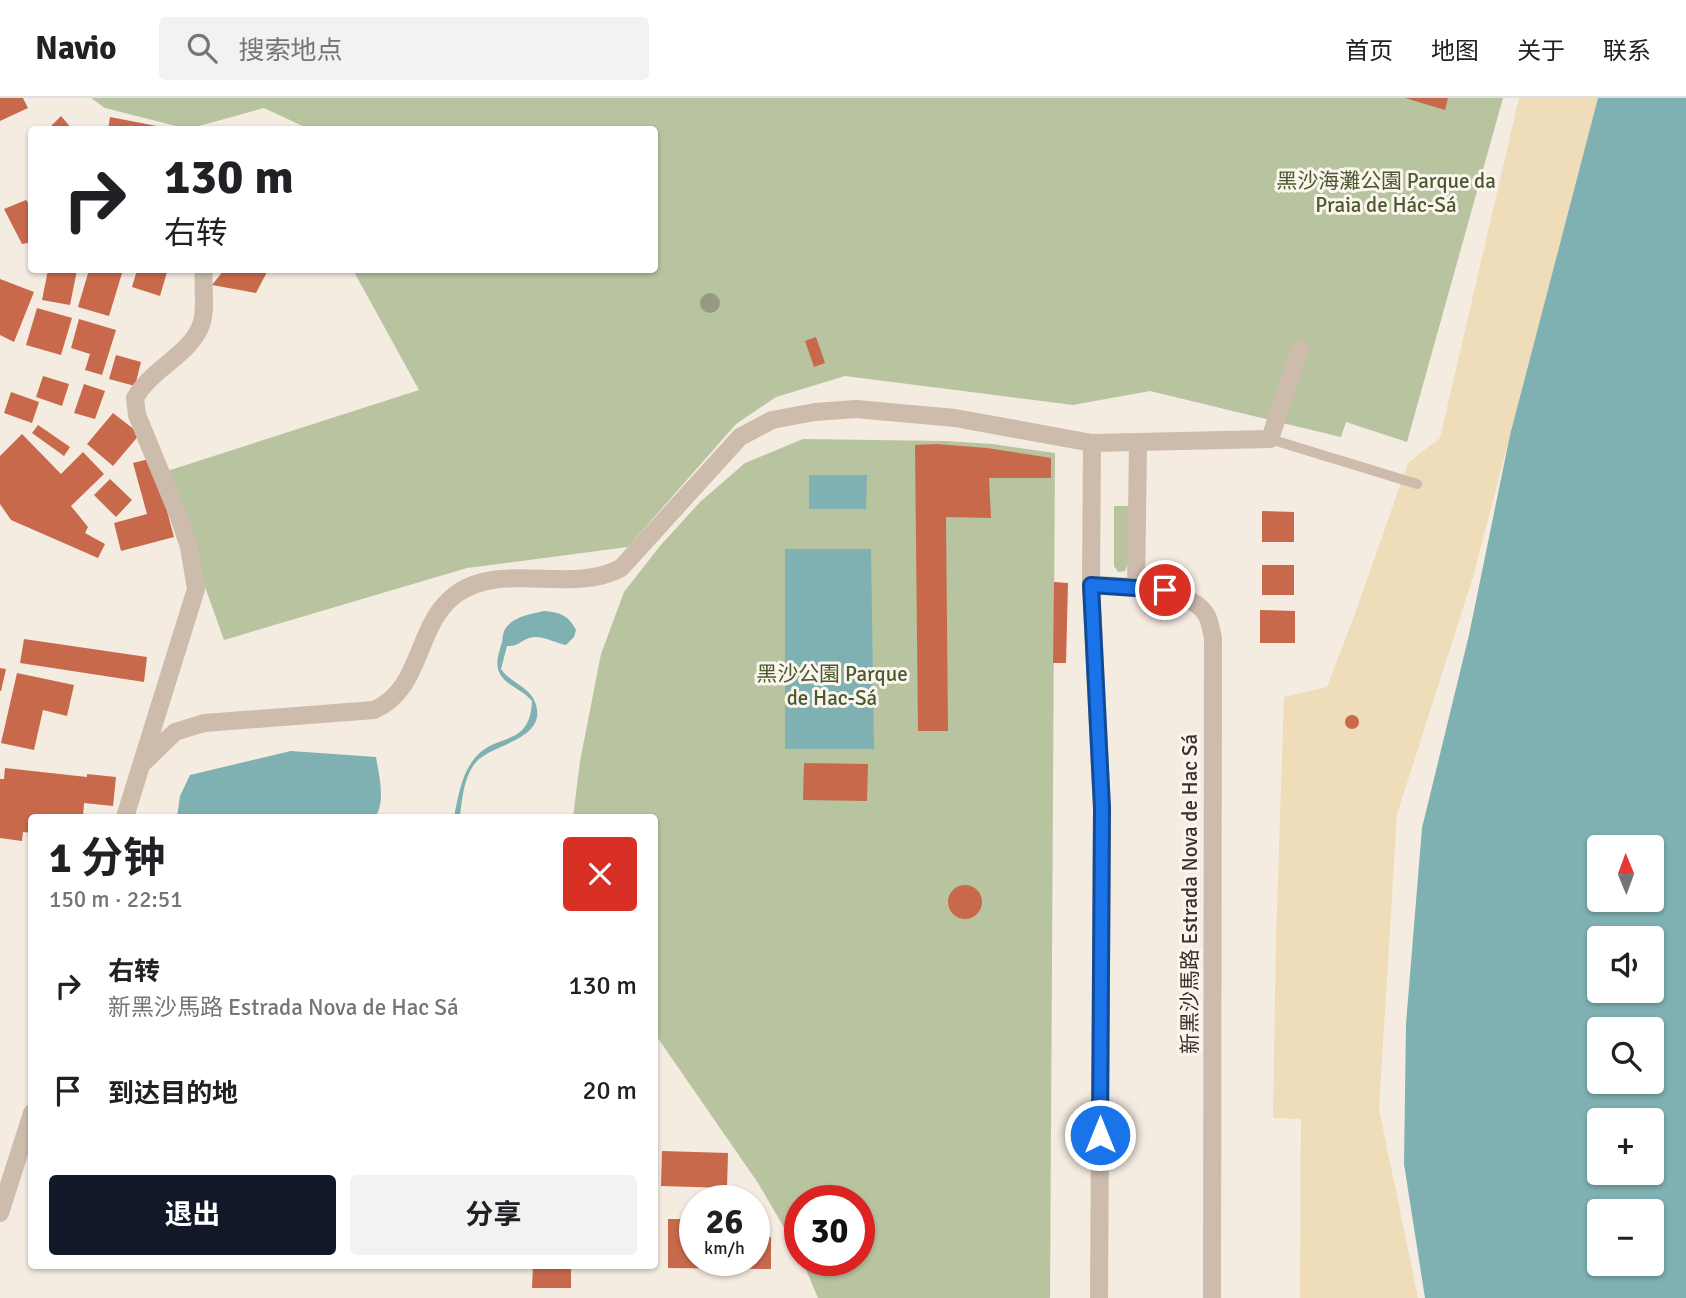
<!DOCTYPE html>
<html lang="zh">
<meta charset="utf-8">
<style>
body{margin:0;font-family:Signika,"Noto Sans SC",sans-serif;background:#f2f2f2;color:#202124;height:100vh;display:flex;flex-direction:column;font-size:26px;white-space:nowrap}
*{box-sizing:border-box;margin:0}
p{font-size:23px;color:#757577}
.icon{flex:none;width:38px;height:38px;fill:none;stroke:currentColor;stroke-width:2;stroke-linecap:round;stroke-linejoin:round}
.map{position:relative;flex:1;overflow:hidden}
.side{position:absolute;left:28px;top:716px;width:630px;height:455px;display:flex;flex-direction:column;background:#fff;border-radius:7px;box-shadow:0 2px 5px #0004}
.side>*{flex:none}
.banner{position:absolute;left:28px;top:28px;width:630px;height:147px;border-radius:7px;box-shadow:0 2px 5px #0004;background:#fff;color:#202124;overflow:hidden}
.needle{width:46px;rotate:359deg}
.fabs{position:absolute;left:1587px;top:737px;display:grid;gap:14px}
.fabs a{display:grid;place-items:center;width:77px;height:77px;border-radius:7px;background:#fff;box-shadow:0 2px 5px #0004;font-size:35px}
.speed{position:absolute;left:679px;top:1087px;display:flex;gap:14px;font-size:35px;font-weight:700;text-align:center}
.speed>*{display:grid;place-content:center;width:91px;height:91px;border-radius:50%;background:#fff;box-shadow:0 2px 5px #0004;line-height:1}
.speed small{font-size:18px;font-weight:400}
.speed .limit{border:10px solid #d22;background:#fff;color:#111}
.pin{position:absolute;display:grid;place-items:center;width:60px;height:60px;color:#fff;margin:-30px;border:4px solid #fff;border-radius:50%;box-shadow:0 2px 7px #0007}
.me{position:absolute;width:77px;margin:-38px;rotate:0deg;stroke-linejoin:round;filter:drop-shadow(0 0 5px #0008)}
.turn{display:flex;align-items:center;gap:24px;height:147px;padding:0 21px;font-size:32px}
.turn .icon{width:91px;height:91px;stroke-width:2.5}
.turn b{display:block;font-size:49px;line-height:60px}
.round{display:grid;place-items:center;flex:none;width:74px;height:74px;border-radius:7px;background:#f2f2f2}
.head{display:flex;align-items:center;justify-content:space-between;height:119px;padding:0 21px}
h1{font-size:42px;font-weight:700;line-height:52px}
.button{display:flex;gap:14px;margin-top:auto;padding:14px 21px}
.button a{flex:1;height:80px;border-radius:7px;background:#111827;color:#fff;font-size:28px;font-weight:700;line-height:80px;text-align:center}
.button a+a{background:#f2f2f2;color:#202124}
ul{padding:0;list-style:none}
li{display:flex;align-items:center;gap:21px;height:105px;padding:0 21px}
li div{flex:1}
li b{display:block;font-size:26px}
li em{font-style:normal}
header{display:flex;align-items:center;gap:42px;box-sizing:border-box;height:98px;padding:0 35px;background:#fff;border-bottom:2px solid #e0e0e0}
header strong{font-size:33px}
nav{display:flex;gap:38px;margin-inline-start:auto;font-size:24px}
.search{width:490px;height:63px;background:#f2f2f2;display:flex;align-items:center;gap:18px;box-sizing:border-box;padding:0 24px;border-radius:7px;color:#757577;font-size:26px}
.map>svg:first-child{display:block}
.green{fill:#b8c4a0}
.sand{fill:#efdcb8}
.water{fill:#7fb0b2;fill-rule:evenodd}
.building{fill:#c8694b}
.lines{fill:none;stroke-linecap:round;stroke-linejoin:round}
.lane{stroke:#cdbbac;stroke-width:10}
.street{stroke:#cdbbac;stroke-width:18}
.tree{fill:#969b7f}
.route-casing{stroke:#114b97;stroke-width:18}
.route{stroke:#1a73e8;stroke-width:12}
.labels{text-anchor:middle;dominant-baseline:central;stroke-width:6;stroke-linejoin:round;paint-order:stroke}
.park-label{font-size:21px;fill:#4a5a2e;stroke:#fbf5ee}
.street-label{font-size:21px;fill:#3b302b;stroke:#fbf5ee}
</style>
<header>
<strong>Navio</strong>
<div class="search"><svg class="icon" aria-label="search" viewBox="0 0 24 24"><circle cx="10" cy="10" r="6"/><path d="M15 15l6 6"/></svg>搜索地点</div>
<nav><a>首页</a><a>地图</a><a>关于</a><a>联系</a></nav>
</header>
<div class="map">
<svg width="1686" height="1200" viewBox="0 0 1686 1200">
<rect width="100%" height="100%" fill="#f4ebe1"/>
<path class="green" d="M91,0h1412l-96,344 -61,-20 -5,15 -191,-46 -77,14 -228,-29 -69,21 -40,27 -108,123 -161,21 -243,72 -60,-168 255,-82 -66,-120h301v-140l-345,-1 -45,-21 -76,21 -83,-21z
M803,341l143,2 46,3 63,9 -5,845h-232l-16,-38h57v-60h-59v55l-42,-72 -103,-149 -1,-217h-81l7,-56 21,-107 23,-62 36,-46 40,-44 45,-39z
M1114,408h15l-1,57 -3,8 -7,1 -4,-6z"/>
<path class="sand" d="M1519,0h79l-125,479 -76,237 -18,295 39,189h-118l1,-179 -28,-1 3,-177 8,-244 43,-10 28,-73 53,-151 32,-25z"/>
<path class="water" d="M1598,0h88v1200h-261l-21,-134 2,-140 16,-196 47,-193 41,-200zM1600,749h52v53h-52zM1600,840h52v52h-52zM1600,931h52v53h-52zM1600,1022h52v52h-52zM1600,1113h52v53h-52z
M809,377h58l-1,34h-57z
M785,451h86l3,200h-89z
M544,513c16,1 25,5 32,19l-2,7 -8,8c-11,-2 -26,-11 -37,-7 -9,3 -11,9 -22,8l-6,23c8,13 28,17 34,33 14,37 -40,41 -58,59 -13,14 -15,38 -17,56h-6c4,-19 7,-42 20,-58 22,-28 56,-10 58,-58 -8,-10 -22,-14 -30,-24 -8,-11 -4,-20 -1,-32 2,-3 1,-7 2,-10 3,-17 27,-21 41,-24z
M291,653l85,6c3,18 10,45 -1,60h-198l3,-21 10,-21z"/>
<path class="building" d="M0,0h23l5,10 -28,13z
M1405,0h43l-3,12z
M61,18l12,14h-26z
M110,19l52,10 -1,3h-53z
M26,102l6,7v35l-10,2 -18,-35z
M48,172h29l-7,35 -28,-5z
M89,172h34l-14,46 -31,-9z
M137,172h22l8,2 -7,24 -28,-9z
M224,172h44l-12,23 -44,-8z
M0,181l34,13 -20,50 -14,-7z
M37,210l35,10 -11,37 -35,-10z
M79,221l37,11 -14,45 -17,-5 5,-16 -19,-6z
M816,239l9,26 -11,4 -9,-26z
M116,257l25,7 -6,24 -26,-7z
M43,278l26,8 -7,22 -26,-9z
M84,286l21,7 -10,28 -21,-6z
M11,294l28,10 -7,21 -28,-10z
M113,315l27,21 -27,32 -26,-22z
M38,327l32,22 -6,9 -32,-23z
M22,336l39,40 22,-22 21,22 -33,32 17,21 -3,6 20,11 -7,14 -87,-38 -11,-16v-48z
M936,346l51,4 64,10v20h-62l2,40 -45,-1 2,214h-30l-3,-286z
M153,360l21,79 -53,14 -7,-28 33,-9 -14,-51z
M110,381l22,21 -16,17 -22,-22z
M1262,413l32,1v30h-32z
M1262,467h32v30h-32z
M1054,484l14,1 -2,80h-13z
M1260,512l35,1v32h-35z
M24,541l123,18 -3,25 -124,-19z
M0,570l6,1 -5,22h-1z
M17,575l57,12 -7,31 -24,-6 -9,40 -33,-7z
M1345 624a7 7 0 1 1 14 0a7 7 0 1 1-14 0Z
M804,665l64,1 -1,37 -64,-1z
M5,670l82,9v-3l29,3 -3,29 -29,-3 -1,14h-51v16l-9,-1 -1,9 -22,-3v-59h4z
M948 804a17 17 0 1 1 34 0a17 17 0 1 1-34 0Z
M662,1053l66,2 -1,35 -66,-2z
M668,1121h27v41h59v-24l17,1v32l-103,-1z
M533,1167h38v23h-39z"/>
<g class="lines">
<path class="lane" d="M1270,341l147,45"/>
<path class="street" d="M1092,345l-1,142 11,223 -3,490
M1091,487c29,1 100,1 116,31 3,6 4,15 6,21l-1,661
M1136,489l2,-143
M141,667l34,-33 29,-9 170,-13c49,-21 41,-85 81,-115 45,-35 117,0 166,-27l119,-131 32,-17 43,-8 41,-3 99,9 137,25 178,-4 30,-90
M125,719l71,-228 -7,-42 -10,-30 -42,-102 -2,-17c17,-30 55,-43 66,-73 6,-17 1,-38 3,-55
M0,1115l32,-100"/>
</g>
<circle class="tree" cx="710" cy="205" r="10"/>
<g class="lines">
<defs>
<path id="route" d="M1100,1037l2,-327 -11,-223 74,5"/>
</defs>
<use href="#route" class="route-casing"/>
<use href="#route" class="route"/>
</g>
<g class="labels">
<g class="park-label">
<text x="1386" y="83">黑沙海灘公園 Parque da<tspan x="1386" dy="24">Praia de Hác-Sá</tspan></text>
<text x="832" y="576">黑沙公園 Parque<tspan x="832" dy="24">de Hac-Sá</tspan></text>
</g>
<g class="street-label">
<text transform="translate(1190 796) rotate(-90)">新黑沙馬路 Estrada Nova de Hac Sá</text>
</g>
</g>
</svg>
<div class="fabs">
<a><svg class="needle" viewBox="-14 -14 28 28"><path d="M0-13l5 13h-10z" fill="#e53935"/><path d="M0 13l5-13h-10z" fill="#757577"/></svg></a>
<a><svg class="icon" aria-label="sound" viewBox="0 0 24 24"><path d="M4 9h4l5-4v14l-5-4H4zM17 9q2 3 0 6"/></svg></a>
<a><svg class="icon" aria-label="search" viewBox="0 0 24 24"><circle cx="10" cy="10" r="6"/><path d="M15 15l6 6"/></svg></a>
<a>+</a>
<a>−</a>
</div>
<div class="speed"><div>26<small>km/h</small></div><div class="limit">30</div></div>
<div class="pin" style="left:1165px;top:492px;background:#d93025"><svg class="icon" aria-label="arrive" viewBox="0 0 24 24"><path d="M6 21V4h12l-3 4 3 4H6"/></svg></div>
<svg class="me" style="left:1100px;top:1037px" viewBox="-20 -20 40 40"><circle r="17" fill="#1a73e8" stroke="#fff" stroke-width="3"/><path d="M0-11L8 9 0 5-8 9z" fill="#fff"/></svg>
<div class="banner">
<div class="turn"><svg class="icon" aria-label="right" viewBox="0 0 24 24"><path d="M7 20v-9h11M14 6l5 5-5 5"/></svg><div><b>130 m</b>右转</div></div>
</div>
<section class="side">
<div class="head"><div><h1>1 分钟</h1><p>150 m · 22:51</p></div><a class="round" style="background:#d93025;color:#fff"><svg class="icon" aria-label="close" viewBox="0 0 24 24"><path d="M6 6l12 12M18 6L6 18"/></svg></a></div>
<ul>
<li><svg class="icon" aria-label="right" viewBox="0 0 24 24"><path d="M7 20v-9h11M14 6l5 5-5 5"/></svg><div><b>右转</b><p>新黑沙馬路 Estrada Nova de Hac Sá</p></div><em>130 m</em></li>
<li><svg class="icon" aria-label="arrive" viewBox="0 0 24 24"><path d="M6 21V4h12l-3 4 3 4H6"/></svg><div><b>到达目的地</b></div><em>20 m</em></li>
</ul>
<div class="button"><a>退出</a><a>分享</a></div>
</section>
</div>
